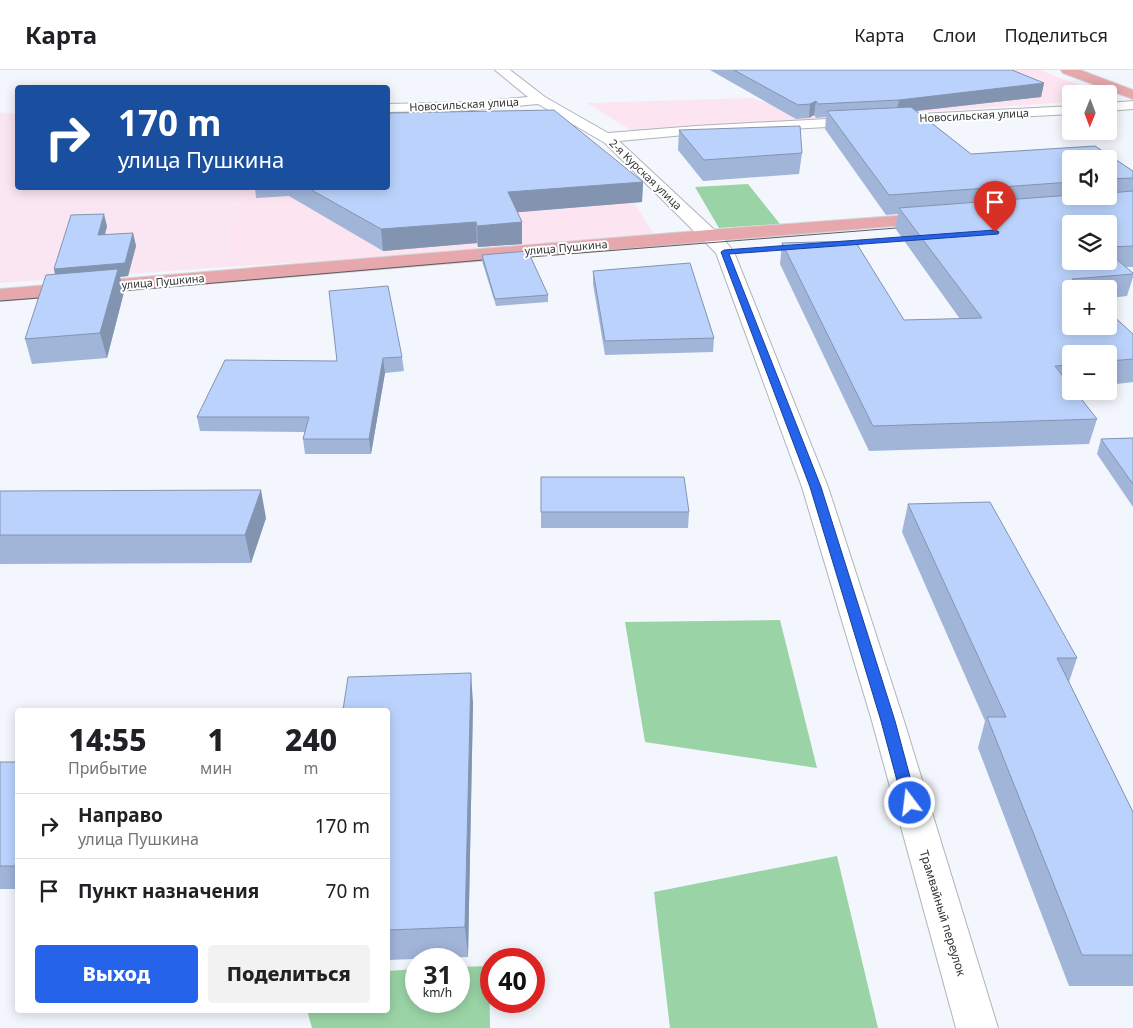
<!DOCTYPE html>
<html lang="ru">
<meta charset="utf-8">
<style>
body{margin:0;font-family:"Noto Sans",sans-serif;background:#f2f2f2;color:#202124;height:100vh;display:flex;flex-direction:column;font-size:19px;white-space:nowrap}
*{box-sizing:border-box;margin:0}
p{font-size:16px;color:#757577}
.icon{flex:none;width:28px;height:28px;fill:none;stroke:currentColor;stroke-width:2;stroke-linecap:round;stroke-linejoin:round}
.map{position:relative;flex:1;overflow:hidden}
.sheet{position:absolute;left:15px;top:638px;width:375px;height:305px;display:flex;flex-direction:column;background:#fff;border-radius:5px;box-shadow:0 2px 12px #0003}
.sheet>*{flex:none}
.guide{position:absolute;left:15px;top:15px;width:375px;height:105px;border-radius:5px;box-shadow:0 2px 12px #0003;background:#1a4fa0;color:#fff;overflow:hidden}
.needle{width:32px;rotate:181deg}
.tools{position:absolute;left:1062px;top:15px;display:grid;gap:10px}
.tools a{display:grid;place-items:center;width:55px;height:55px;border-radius:5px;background:#fff;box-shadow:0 2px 12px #0003;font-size:25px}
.speed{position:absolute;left:405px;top:878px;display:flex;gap:10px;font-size:25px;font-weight:700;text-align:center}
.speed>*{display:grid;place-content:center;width:65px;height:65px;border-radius:50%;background:#fff;box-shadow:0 2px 12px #0003;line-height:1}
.speed small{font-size:12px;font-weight:400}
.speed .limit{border:8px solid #d22;background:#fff;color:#111}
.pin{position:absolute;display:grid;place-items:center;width:42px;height:42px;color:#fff;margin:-51px -21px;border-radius:50% 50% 50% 0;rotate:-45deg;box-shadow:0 0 5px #0007}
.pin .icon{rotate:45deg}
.me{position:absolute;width:55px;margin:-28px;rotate:345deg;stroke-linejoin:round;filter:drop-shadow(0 0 4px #0008)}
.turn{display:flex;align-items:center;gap:18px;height:105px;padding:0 20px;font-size:22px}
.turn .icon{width:65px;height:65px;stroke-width:2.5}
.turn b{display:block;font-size:35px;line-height:42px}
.eta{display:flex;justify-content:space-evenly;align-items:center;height:85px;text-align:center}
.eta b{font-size:30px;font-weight:800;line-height:35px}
.primary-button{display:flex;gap:10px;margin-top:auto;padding:10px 20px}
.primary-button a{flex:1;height:58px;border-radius:5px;background:#2563eb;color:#fff;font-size:20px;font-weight:800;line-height:58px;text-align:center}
.primary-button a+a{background:#f2f2f2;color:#202124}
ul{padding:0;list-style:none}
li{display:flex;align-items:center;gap:15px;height:65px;padding:0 20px;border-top:1px solid #e0e0e0}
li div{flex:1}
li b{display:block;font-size:19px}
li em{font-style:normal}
header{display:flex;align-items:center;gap:30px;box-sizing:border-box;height:70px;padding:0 25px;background:#fff;border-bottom:1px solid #e0e0e0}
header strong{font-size:24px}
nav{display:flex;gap:28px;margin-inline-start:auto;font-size:18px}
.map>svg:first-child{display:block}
.commercial{fill:#fce5f1}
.medical{fill:#fae5f3}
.green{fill:#9ad4a6}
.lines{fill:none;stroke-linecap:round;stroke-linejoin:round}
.minor-casing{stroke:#b0b3b8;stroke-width:2}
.major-casing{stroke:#d2d3d3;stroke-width:2}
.minor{fill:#fff;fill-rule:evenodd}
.major{fill:#e6a8ac;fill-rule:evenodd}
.tram{stroke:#5c5d61;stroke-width:1}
.wall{fill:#a1b5d9;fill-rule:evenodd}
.shaded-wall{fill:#8394b0}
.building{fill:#bbd3fc;stroke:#8394b0}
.route{fill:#2563eb;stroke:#184099}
.labels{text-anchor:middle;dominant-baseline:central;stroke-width:4;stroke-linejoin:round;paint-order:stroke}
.far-street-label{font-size:11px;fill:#343538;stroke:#fff}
.street-label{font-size:12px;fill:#343538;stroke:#fff}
</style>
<header>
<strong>Карта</strong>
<nav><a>Карта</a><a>Слои</a><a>Поделиться</a></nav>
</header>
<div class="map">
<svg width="1133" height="958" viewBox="0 0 1133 958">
<rect width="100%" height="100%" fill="#f3f6fc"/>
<path class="commercial" d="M1002,0h37l64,24h-32v8l-439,29 -45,-28 165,-5 12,4z
M622,115l32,49 -312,26 -117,7 13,-79z"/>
<path class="medical" d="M0,42l17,2 1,74h220l-13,79 -225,16z"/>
<path class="green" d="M748,114l32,40 -61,4 -24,-41z
M780,550l37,148 -172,-26 -20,-120z
M837,786l41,172h-208l-16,-136z
M489,896l1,62h-178l-5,-18h81v-39l28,-2v32h43v-34z"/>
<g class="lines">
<defs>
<path id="minor" d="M495,0h15l35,27 63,36 88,-7 375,-20v8l-375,20 -77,7 103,96 12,15 94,235 76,234 94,307h-42l-84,-307 -70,-234 -86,-234 -111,-110 -67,-39 -65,6 -85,2v-8l85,-2 55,-5z
M1133,31v8l-24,2v-8z"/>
<path id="major" d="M1061,0h19l53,20v9l-70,-26z
M935,143l6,1 3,4 -3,4 -941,79v-12l709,-59z"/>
</defs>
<use href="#minor" class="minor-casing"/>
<use href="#major" class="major-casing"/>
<use href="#minor" class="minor"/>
<use href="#major" class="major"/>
<path class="tram" d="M517,188l392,-31
M109,222l386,-33
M0,231l52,-4"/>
</g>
<path class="wall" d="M710,0h302l32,13 -3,14 -124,14 54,43 124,-8 38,25v96h-7l7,6v4l-6,19 -18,2v-9h-38v37h38v-14l24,22v48l-24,3v-31h-38v37h4l22,28 -8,25 -220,7 -89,-187 2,-21 73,-2 49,79 56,-1 -65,-91 3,-14 -12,1 -61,-86 1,-12 -10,1 -2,-3 -5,3 -13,1zM1071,89h38v37h-38zM1071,154h38v37h-38z
M679,60l123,23 -3,21 -96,7 -25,-31z
M643,112l-1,20 -125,10 5,10v22l-44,3 -1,-4 -94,8 -94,-55 -33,2 -1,-10h133z
M107,156l-2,9 28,-2 3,13 -8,30 -8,1 4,15 -17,66 -75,6 -7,-25 30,-65 -1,-5z
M482,185l66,40v7l-52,4 -14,-45z
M593,201l121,67 -1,14 -108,3 -12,-71z
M402,287l2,14 -19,2 -14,81h-66l-2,-15 2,-7 -105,-1 -3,-14 140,-56z
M1133,368v69l-36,-53 4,-15z
M0,421l266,27 -15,45 -251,1z
M908,434l169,154 -8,24 64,130v174h-64l-91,-238 7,-27 -83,-189z
M541,442h148l-1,16h-147z
M473,633l-5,254 -80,3v-250z
M0,692h18v127h-18z"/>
<path class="shaded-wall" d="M1044,13l-3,14 -145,16 3,-13z
M816,31l-2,14 -5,3 1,-14z
M643,112l-1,20 -133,11 -1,-21z
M104,144l3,12 -6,22 -3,-13z
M476,152l1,21 -94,8 -2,-22z
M522,152v22l-44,3 -1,-21z
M133,163l3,13 -8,30 -8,1 4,15 -17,66 -7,-25 -43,-51 -3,-13z
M383,288l2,15 -14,81 -2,-15z
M261,420l5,28 -15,45 -6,-28z
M471,603l2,30 -5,254 -3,-30z"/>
<path class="building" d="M734,0h278l32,13 -145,17 -81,4 -2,-3 -6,3 -12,1z
M911,37l60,47 124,-8 38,25v7l-24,1v-20h-38v23l-182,13 -62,-84z
M554,40l89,72 -135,10 14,30 -45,4 -1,-4 -95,7 -73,-41h80v-75z
M800,56l2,27 -98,7 -25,-30z
M1133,121v55l-24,1v-23h-38v37h38v-8l24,20v1l-61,5 11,10h-12v37h38v-14l24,22v25l-24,2v-7h-38v11l-16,1 16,21v4h4l22,28 -224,7 -91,-183 73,-2 49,79 78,-2 -83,-110 172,-13v1h38v-3z
M104,144l-6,21 35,-2 -8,30 -71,6 17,-54z
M528,181l20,44 -53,4 -13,-44z
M690,193l24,75 -109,3 -12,-70z
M118,199l-18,64 -75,6 21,-64z
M388,216l14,71 -19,1 -14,81h-66l6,-22h-112l28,-57 112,1 -8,-70z
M1133,368v46l-32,-45z
M541,407h143l5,35h-148z
M261,420l-16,45h-245v-44z
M990,432l87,156h-20l76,154v143h-51l-95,-238h19l-98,-213z
M471,603l-6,254 -77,3v-220h-45l5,-33z
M0,692h18v104h-18z"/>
<path class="route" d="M995,160l4,2 -1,2 -269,20 92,233 74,234 22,82 -2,4 -5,1 -5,-1 -2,-4 -22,-82 -71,-234 -89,-235 3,-2z"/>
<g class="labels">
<g class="far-street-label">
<text transform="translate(464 34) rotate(-3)">Новосильская улица</text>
<text transform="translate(974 45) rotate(-3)">Новосильская улица</text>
<text transform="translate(646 104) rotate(44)">2-я Курская улица</text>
<text transform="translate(566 177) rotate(-5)">улица Пушкина</text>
<text transform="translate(163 211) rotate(-5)">улица Пушкина</text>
</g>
<g class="street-label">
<text transform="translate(943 843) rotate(73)">Трамвайный переулок</text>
</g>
</g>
</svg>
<div class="tools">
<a><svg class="needle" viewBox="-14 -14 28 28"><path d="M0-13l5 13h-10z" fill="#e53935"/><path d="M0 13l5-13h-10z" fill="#757577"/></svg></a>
<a><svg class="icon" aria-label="sound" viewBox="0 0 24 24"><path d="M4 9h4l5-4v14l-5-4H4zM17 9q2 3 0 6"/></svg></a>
<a><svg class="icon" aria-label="layers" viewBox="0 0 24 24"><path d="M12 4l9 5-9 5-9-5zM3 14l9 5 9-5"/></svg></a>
<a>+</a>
<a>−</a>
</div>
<div class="speed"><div>31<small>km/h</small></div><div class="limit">40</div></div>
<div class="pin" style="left:995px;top:162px;background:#d93025"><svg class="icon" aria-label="arrive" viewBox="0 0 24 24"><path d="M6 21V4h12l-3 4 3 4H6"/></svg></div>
<svg class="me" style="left:910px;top:733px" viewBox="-20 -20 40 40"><circle r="17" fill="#2563eb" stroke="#fff" stroke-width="3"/><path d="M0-11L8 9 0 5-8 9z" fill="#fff"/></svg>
<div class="guide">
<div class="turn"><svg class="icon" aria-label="right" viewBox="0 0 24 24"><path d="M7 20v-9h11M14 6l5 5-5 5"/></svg><div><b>170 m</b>улица Пушкина</div></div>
</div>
<section class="sheet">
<div class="eta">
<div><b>14:55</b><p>Прибытие</p></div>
<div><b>1</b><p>мин</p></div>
<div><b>240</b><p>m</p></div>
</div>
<ul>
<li><svg class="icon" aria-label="right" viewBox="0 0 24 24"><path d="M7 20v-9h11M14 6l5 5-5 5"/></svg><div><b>Направо</b><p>улица Пушкина</p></div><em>170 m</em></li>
<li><svg class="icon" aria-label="arrive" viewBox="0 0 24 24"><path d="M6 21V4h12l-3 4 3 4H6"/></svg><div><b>Пункт назначения</b></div><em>70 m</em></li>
</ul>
<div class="primary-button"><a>Выход</a><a>Поделиться</a></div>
</section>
</div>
